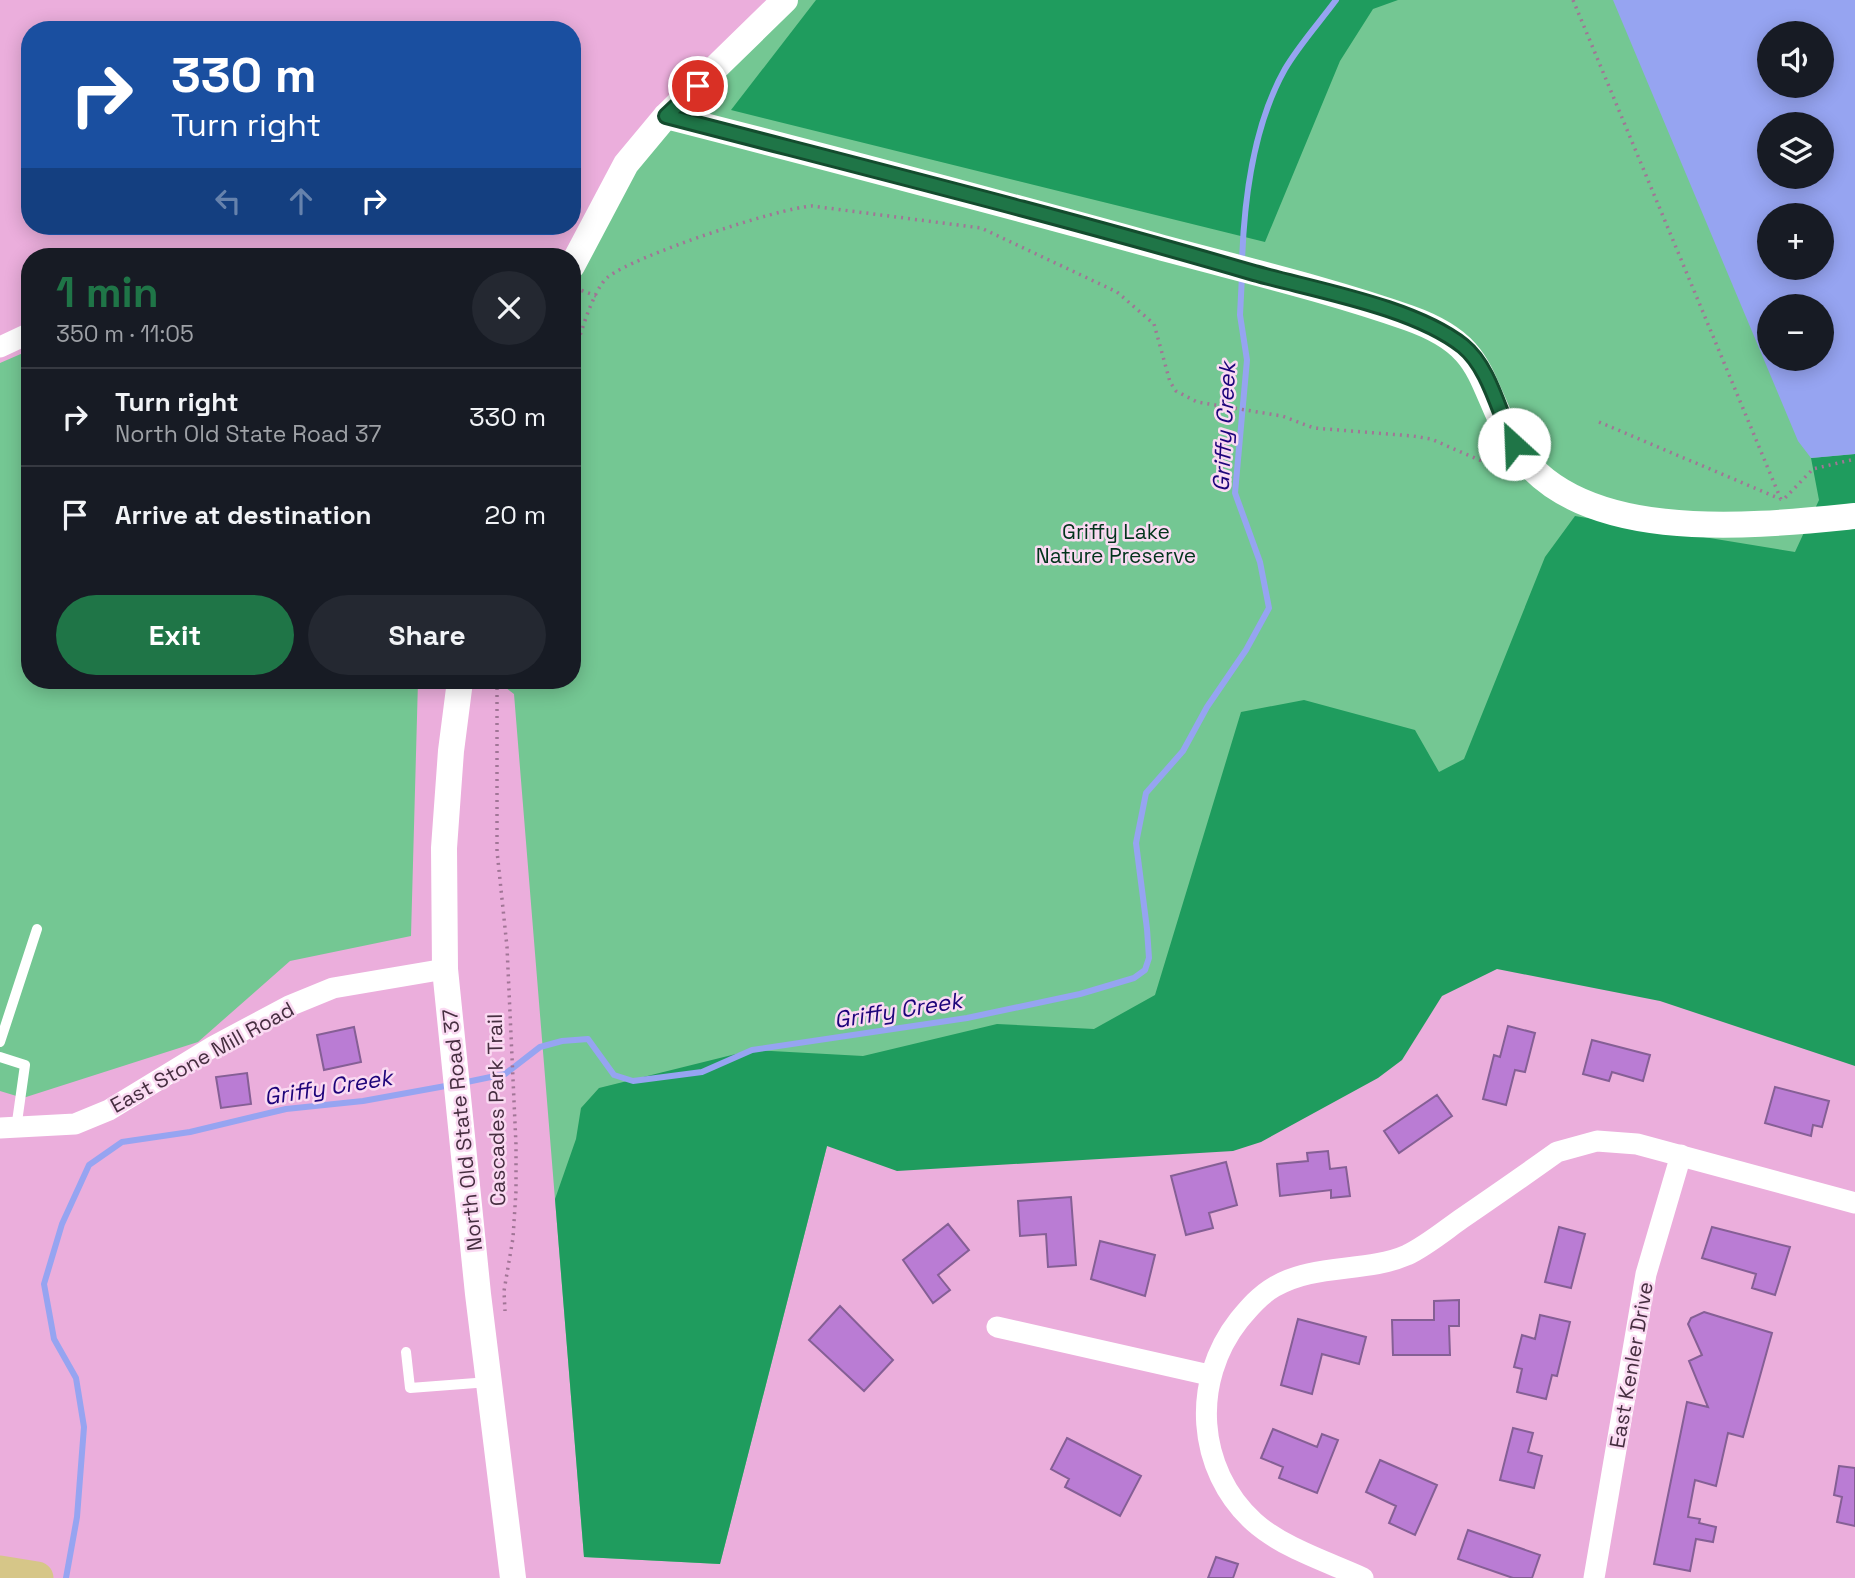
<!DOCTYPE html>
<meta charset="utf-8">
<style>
body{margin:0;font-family:"Space Grotesk",sans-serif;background:#242831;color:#f1f3f6;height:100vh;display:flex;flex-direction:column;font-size:26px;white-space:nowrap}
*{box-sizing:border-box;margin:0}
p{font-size:23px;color:#9ea1a6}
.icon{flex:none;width:38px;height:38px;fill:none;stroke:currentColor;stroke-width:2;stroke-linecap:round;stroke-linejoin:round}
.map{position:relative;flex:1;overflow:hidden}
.panel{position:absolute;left:21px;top:248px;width:560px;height:441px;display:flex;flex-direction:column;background:#171b24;border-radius:28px;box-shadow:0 4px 18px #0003}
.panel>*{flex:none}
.banner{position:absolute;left:21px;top:21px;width:560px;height:214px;border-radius:28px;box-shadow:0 4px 18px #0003;background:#1a4fa0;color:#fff;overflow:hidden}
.fabs{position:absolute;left:1757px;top:21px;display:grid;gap:14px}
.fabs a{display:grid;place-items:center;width:77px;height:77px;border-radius:50%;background:#171b24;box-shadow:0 4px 18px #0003;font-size:35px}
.pin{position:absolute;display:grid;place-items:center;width:60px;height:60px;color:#fff;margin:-30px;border:4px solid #fff;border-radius:50%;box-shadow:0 2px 7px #0007}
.me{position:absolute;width:77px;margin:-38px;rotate:335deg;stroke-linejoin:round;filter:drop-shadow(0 0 5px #0008)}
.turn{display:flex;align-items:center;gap:24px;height:147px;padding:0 35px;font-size:32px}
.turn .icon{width:91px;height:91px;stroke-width:2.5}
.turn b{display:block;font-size:49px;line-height:60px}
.lanes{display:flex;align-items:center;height:66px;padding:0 35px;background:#0003;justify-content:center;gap:35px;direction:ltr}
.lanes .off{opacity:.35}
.round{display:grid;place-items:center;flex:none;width:74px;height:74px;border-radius:37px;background:#242831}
.overview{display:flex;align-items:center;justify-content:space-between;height:119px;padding:0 35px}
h1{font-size:42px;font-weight:700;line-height:52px;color:#1f7547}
.action{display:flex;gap:14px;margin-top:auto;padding:14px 35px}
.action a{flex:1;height:80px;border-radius:42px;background:#1f7547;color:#fff;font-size:28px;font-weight:700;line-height:80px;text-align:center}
.action a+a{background:#242831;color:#f1f3f6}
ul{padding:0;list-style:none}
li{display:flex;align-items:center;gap:21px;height:98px;padding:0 35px;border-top:2px solid #363941}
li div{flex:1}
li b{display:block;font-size:26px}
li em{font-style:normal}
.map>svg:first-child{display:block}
.green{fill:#74c793;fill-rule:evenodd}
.forest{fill:#1f9c5e}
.water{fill:#96a4f1;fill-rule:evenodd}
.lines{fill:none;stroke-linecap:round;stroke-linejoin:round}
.stream{stroke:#96a4f1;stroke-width:6}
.building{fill:#ba7cd4;stroke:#855f95;stroke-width:2}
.path{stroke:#a17596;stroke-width:3.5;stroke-dasharray:2 5;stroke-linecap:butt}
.service{stroke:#fff;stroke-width:10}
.minor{stroke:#fff;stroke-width:21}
.tertiary{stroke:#fff;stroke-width:26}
.primary{stroke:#d6c688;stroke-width:33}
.route-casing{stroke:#144c2e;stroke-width:18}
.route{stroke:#1f7547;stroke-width:12}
.labels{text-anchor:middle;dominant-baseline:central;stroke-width:5;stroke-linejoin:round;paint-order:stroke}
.park-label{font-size:21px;fill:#02341b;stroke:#fadaf2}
.street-label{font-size:21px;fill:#462e40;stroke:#fadaf2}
.water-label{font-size:23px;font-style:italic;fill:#1d047a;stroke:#fadaf2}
</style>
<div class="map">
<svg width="1855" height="1578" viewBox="0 0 1855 1578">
<rect width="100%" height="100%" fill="#ebaedc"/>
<path class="green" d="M785,0h1070v1042l-366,-97 -662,201 -107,418 -136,-7 -70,-863 -17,-13h75v-415l54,-102zM1769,33h53v53h-53zM1769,124h53v53h-53zM1769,215h53v53h-53zM1769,306h53v53h-53z
M30,350v331h388l-7,255 -121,25 -92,81 -175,56 -23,-7v-728z"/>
<path class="forest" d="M816,0h582l-25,9 -33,52 -75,181 -534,-132z
M1855,454v612l-195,-65 -163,-32 -55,27 -40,64 -24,18 -117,64 -28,9 -336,20 -70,-25 -107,418 -136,-7 -29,-358 21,-60 5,-31 18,-20 153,-38 111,6 134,-32 97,5 61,-34 86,-283 63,-12 111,30 24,42 25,-13 81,-202 30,-41 220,36 24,-52 -8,-42z"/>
<path class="water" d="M1613,0h242v454l-44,4 -13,-17zM1769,33h53v53h-53zM1769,124h53v53h-53zM1769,215h53v53h-53zM1769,306h53v53h-53z"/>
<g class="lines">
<path class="stream" d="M1242,262c2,-62 12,-138 43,-193 14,-24 34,-46 51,-69
M462,1083l43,-9 35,-27 22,-6 26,-2 26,36 19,6 69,-9 50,-22 215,-32 113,-24 54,-16 11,-8 4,-12 -2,-29 -11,-86 10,-50 37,-42 24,-44 39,-57 23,-42 -9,-46 -25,-69 12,-133 -7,-45 2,-39
M66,1578l11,-61 7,-90 -8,-49 -22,-39 -10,-55 18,-60 27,-59 33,-23 68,-10 96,-23 77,-8 88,-16"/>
</g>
<path class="building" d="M1508,1026l27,7 -10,39 -10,-2 -9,35 -23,-6 11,-44 6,2z
M354,1027l7,35 -37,8 -7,-35z
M1592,1040l58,15 -7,26 -31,-9 -3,9 -26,-7z
M247,1073l4,31 -30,4 -5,-31z
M1775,1087l54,14 -7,26 -9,-2 -2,11 -46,-13z
M1437,1095l15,21 -53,37 -15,-22z
M1328,1151l2,18 16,-2 4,29 -19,2v-8l-51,6 -3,-32 31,-3 -1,-8z
M1226,1162l11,43 -28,8 4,15 -27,7 -15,-59z
M1071,1197l5,68 -28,2 -2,-33 -26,2 -2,-35z
M948,1224l21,26 -31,25 12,15 -17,13 -30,-43z
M1559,1227l26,7 -14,54 -26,-6z
M1712,1227l78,20 -15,48 -23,-7 4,-14 -54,-16z
M1100,1241l55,14 -10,41 -54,-17z
M1459,1300v26h-10l1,29h-57l-1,-35h42v-19z
M840,1306l53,54 -29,31 -55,-51z
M1704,1312l68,21 -29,104 -15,-4 -12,53 -21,-6 -7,37 12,2 -1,4 17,4 -3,15 -17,-3 -6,32 -36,-7 33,-162 21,5 -19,-46 13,-6 -14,-31 3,-6z
M1540,1315l30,7 -13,54 -5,-1 -6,24 -29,-7 5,-23 -8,-2 8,-32 13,4z
M1298,1319l68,18 -7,27 -37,-10 -10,40 -31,-9z
M1513,1428l20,5 -5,19 14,4 -8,32 -34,-8z
M1273,1429l44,18 5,-13 16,6 -21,53 -38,-15 4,-11 -22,-9z
M1067,1438l74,38 -21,40 -55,-29 4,-8 -18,-10z
M1380,1460l57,25 -22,50 -26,-12 7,-17 -30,-14z
M1839,1466l16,2v58l-18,-4 5,-25 -8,-2z
M1468,1530l72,25 -8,23h-19l-55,-19z
M1216,1557l22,7 -5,14h-25z"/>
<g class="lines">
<path class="path" d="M1573,0l209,502
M575,288l21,8
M572,361c7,-21 20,-71 36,-84 26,-21 170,-69 204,-71l169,22 136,64 37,32 16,58 6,9 21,11 85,14 32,12 99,8 18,3 53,23 17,-2
M1599,422l184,78 30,-31 42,-10
M497,681v170l10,96 9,198v46l-3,47 -9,53 1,20"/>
<path class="service" d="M0,1042l37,-113
M0,1057l25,8 -9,64
M406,1352l4,36 79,-6"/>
<path class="minor" d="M0,347l30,-14
M0,1128l75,-4 34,-14 105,-64 75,-40 44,-18 112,-19
M997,1327l212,48
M1363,1578c-35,-16 -80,-30 -109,-56 -58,-53 -63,-141 -15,-202 10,-12 21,-25 35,-33 40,-24 92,-14 133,-32 19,-9 37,-24 54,-36 32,-22 64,-44 96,-67l40,-11 40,3 218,59
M1594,1578l52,-304 35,-119"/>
<path class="tertiary" d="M666,116c164,42 327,85 490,130 84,23 171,43 253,72 79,28 68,63 104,125 60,104 242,83 342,73
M572,266l54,-102 40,-48 119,-116
M460,681l-9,70 -7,97 1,121 33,325 35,284"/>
<path class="primary" d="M0,1572l37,6"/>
</g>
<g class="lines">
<defs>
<path id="route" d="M698,86l-32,30c196,51 393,100 588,157 61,17 160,34 209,73 27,22 36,68 51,98"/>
</defs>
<use href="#route" class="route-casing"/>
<use href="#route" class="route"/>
</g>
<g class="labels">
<g class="park-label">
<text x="1116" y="531">Griffy Lake<tspan x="1116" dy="24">Nature Preserve</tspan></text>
</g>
<g class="street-label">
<text transform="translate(202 1057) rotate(-29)">East Stone Mill Road</text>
<text transform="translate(496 1110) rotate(-91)">Cascades Park Trail</text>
<text transform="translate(462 1130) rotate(-96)">North Old State Road 37</text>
<text transform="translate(1631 1365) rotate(-80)">East Kenler Drive</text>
</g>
<g class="water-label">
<text transform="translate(1224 427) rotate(-87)">Griffy Creek</text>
<text transform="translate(898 1010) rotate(-9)">Griffy Creek</text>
<text transform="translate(328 1087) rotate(-9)">Griffy Creek</text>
</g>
</g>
</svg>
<div class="fabs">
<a><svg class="icon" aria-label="sound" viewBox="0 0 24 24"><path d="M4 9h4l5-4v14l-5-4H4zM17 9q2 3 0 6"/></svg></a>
<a><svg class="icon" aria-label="layers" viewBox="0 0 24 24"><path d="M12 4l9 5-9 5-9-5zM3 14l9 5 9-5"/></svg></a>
<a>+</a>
<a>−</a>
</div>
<div class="pin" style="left:698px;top:86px;background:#d93025"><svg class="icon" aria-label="arrive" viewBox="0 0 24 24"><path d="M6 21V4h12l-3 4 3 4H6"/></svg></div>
<svg class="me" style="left:1514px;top:444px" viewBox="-20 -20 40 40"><circle r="19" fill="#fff"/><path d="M0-13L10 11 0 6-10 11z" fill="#1f7547"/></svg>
<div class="banner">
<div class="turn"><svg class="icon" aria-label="right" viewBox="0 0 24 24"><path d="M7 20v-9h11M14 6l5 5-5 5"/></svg><div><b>330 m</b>Turn right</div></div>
<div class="lanes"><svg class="icon off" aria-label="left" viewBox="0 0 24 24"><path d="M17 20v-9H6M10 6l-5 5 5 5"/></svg><svg class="icon off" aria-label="ahead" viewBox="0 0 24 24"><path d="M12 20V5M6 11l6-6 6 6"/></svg><svg class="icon" aria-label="right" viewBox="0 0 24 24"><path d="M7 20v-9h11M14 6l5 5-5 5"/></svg></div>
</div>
<section class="panel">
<div class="overview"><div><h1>1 min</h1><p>350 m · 11:05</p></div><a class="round"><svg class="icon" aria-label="close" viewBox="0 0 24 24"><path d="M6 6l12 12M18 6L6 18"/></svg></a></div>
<ul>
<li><svg class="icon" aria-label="right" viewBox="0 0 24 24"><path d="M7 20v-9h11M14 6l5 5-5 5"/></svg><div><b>Turn right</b><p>North Old State Road 37</p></div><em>330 m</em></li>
<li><svg class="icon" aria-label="arrive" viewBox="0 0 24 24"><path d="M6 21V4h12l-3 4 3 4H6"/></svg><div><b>Arrive at destination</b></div><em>20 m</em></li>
</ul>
<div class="action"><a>Exit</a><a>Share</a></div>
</section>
</div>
